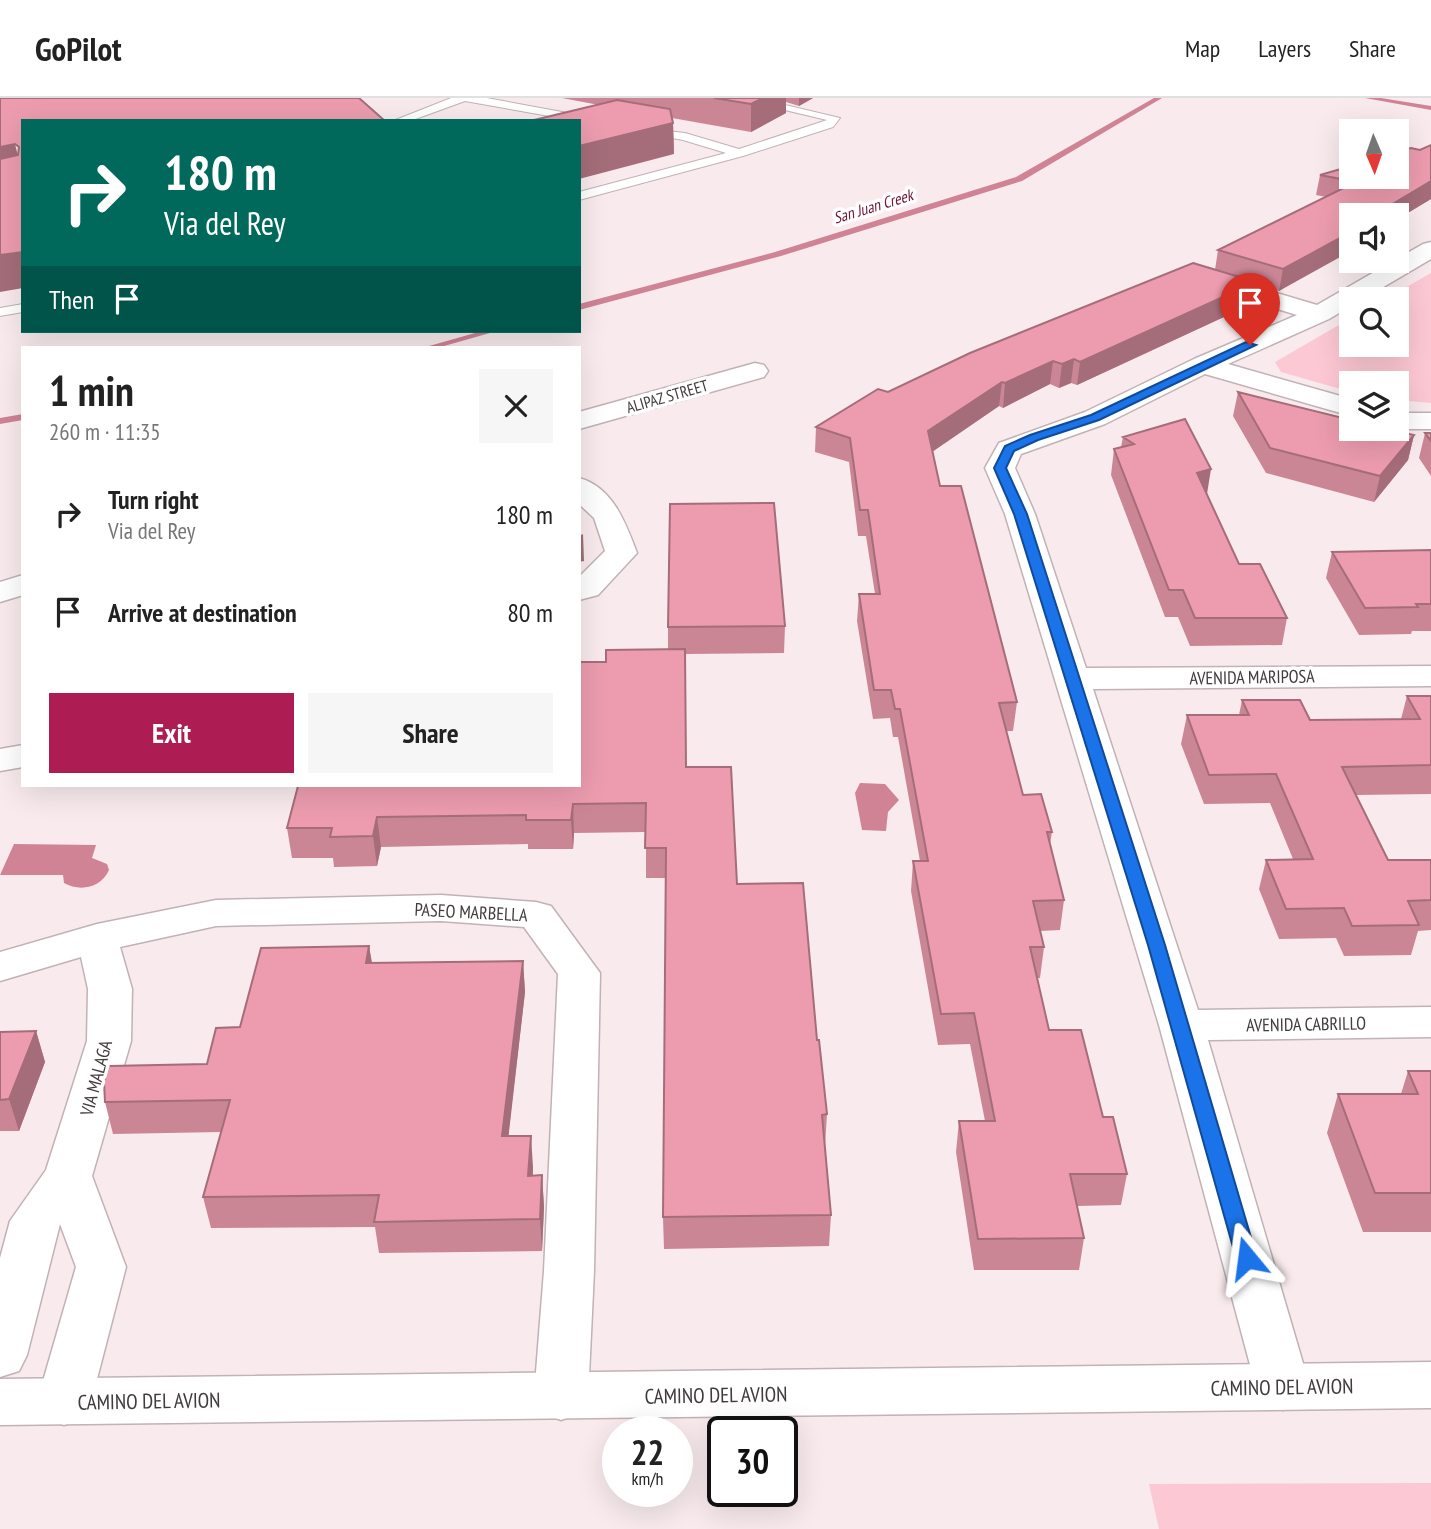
<!DOCTYPE html>
<meta charset="utf-8">
<style>
body{margin:0;font-family:"PT Sans Narrow",sans-serif;background:#f6f6f6;color:#222;height:100vh;display:flex;flex-direction:column;font-size:26px;white-space:nowrap}
*{box-sizing:border-box;margin:0}
p{font-size:23px;color:#767676}
.icon{flex:none;width:38px;height:38px;fill:none;stroke:currentColor;stroke-width:2;stroke-linecap:round;stroke-linejoin:round}
.map{position:relative;flex:1;overflow:hidden}
.details{position:absolute;left:21px;top:248px;width:560px;height:441px;display:flex;flex-direction:column;background:#fff;border-radius:0px;box-shadow:0 7px 28px #0002}
.details>*{flex:none}
.top-card{position:absolute;left:21px;top:21px;width:560px;height:214px;border-radius:0px;box-shadow:0 7px 28px #0002;background:#00695c;color:#fff;overflow:hidden}
.needle{width:46px;rotate:178deg}
.fabs{position:absolute;left:1339px;top:21px;display:grid;gap:14px}
.fabs a{display:grid;place-items:center;width:70px;height:70px;border-radius:0px;background:#fff;box-shadow:0 7px 28px #0002;font-size:35px}
.speed{position:absolute;left:602px;top:1318px;display:flex;gap:14px;font-size:35px;font-weight:700;text-align:center}
.speed>*{display:grid;place-content:center;width:91px;height:91px;border-radius:50%;background:#fff;box-shadow:0 7px 28px #0002;line-height:1}
.speed small{font-size:18px;font-weight:400}
.speed .limit{border:4px solid #111;border-radius:10px;background:#fff;color:#111}
.pin{position:absolute;display:grid;place-items:center;width:60px;height:60px;color:#fff;margin:-72px -30px;border-radius:50% 50% 50% 0;rotate:-45deg;box-shadow:0 0 7px #0007}
.pin .icon{rotate:45deg}
.me{position:absolute;width:77px;margin:-38px;rotate:344deg;stroke-linejoin:round;filter:drop-shadow(0 0 5px #0008)}
.turn{display:flex;align-items:center;gap:24px;height:147px;padding:0 28px;font-size:32px}
.turn .icon{width:91px;height:91px;stroke-width:2.5}
.turn b{display:block;font-size:49px;line-height:60px}
.then{display:flex;align-items:center;height:66px;padding:0 28px;background:#0003;gap:14px;font-size:26px}
.round{display:grid;place-items:center;flex:none;width:74px;height:74px;border-radius:0px;background:#f6f6f6}
.headline{display:flex;align-items:center;justify-content:space-between;height:119px;padding:0 28px}
h1{font-size:42px;font-weight:600;line-height:52px}
.action{display:flex;gap:14px;margin-top:auto;padding:14px 28px}
.action a{flex:1;height:80px;border-radius:0px;background:#ad1d54;color:#fff;font-size:28px;font-weight:600;line-height:80px;text-align:center}
.action a+a{background:#f6f6f6;color:#222}
ul{padding:0;list-style:none}
li{display:flex;align-items:center;gap:21px;height:98px;padding:0 28px}
li div{flex:1}
li b{display:block;font-size:26px}
li em{font-style:normal}
header{display:flex;align-items:center;gap:42px;box-sizing:border-box;height:98px;padding:0 35px;background:#fff;border-bottom:2px solid #e0e0e0}
header strong{font-size:33px}
nav{display:flex;gap:38px;margin-inline-start:auto;font-size:24px}
.map>svg:first-child{display:block}
.green{fill:#fcc8d3}
.water{fill:#d08395}
.lines{fill:none;stroke-linecap:round;stroke-linejoin:round}
.stream{fill:#d08395;fill-rule:evenodd}
.service-casing{stroke:#c0b2b5;stroke-width:2}
.minor-casing{stroke:#c0b2b5;stroke-width:3}
.tertiary-casing{stroke:#c0b2b5;stroke-width:3}
.secondary-casing{stroke:#c0b2b5;stroke-width:3}
.service{fill:#fff;fill-rule:evenodd}
.minor{fill:#fff;fill-rule:evenodd}
.tertiary{fill:#fff;fill-rule:evenodd}
.secondary{fill:#fff;fill-rule:evenodd}
.wall{fill:#cb8696}
.shaded-wall{fill:#a56d7a}
.building{fill:#ec9cae;stroke:#a56d7a;stroke-width:2}
.route{fill:#1a73e8;stroke:#114b97;stroke-width:2}
.labels{text-anchor:middle;dominant-baseline:central;stroke-width:7;stroke-linejoin:round;paint-order:stroke}
.far-water-label{font-size:16px;font-style:italic;fill:#721537;stroke:#fff}
.far-street-label{font-size:16px;fill:#413b3c;stroke:#fff}
.street-label{font-size:18px;fill:#413b3c;stroke:#fff}
.near-street-label{font-size:21px;fill:#413b3c;stroke:#fff}
</style>
<header>
<strong>GoPilot</strong>
<nav><a>Map</a><a>Layers</a><a>Share</a></nav>
</header>
<div class="map">
<svg width="1431" height="1431" viewBox="0 0 1431 1431">
<rect width="100%" height="100%" fill="#f9ebed"/>
<path class="green" d="M1431,175v130l-34,-3 -1,-17h-45v9l-70,-20 -6,-10 76,-44v27h45v-46h-11z
M1431,1385v46h-272l-10,-45z"/>
<path class="water" d="M860,685l25,1 14,16 -11,12 -2,19 -24,-1 -7,-37z
M14,746l82,1 -4,13 15,6 2,6c-8,18 -29,22 -45,13l-1,-8h-63z"/>
<g class="lines">
<path class="stream" d="M1154,0h8l-140,83 -241,75 -202,54v-6l196,-52 241,-75z
M1365,0h16l50,8v4z
M482,233h15l-60,17h-15z
M23,316v6l-23,4v-6z"/>
<defs>
<path id="service" d="M451,0h36l102,19 6,3 -6,3 -124,-22 -55,20h-17z
M734,0h22l84,20 -7,9 -90,29 -164,44v-8l147,-39 -43,-13 -44,-8v-4l46,5 54,16 88,-29z
M23,206v8l-23,4v-8z"/>
<path id="minor" d="M1431,144v17l-68,40h-12v7l-22,13 -101,45 123,35v17l-146,-42 -100,50 -84,30 -6,14 20,46 51,154 345,-2v20l-338,3 105,321 233,-3v30l-223,3 102,347 -8,16 -19,7 -19,-7 -8,-16 -97,-362 -154,-511 -20,-46 14,-25 86,-31 109,-53 103,-44 -100,-31 -4,-5 4,-5 8,-2 8,2 104,31 106,-61z
M1396,315h35v16h-37h2z
M579,380c34,9 47,46 58,75l-39,42 -19,5v-23l26,-26 -11,-33 -15,-14z
M23,647v22l-23,4v-22z
M441,797l95,7 15,4 49,67 -6,298 -6,126 -8,16 -19,7 -19,-7 -8,-16 10,-126 14,-297 -34,-47 -83,-6 -225,5 -96,21 12,42 -1,52 -39,135 34,91 -35,135 -8,16 -19,7 -19,-7 -8,-16 39,-135 -16,-43 -33,131 -8,16 -19,6v-119l10,-37 36,-51 41,-129 1,-52 -7,-32 -81,24v-29l97,-28 119,-24z"/>
<path id="tertiary" d="M755,265l9,2 4,6 -4,6 -185,52v-17z
M23,477v20l-23,7v-20z"/>
<path id="secondary" d="M1431,1264v46l-1431,17v-46z"/>
</defs>
<use href="#service" class="service-casing"/>
<use href="#minor" class="minor-casing"/>
<use href="#tertiary" class="tertiary-casing"/>
<use href="#secondary" class="secondary-casing"/>
<use href="#service" class="service"/>
<use href="#minor" class="minor"/>
<use href="#tertiary" class="tertiary"/>
<use href="#secondary" class="secondary"/>
</g>
<path class="wall" d="M562,0h251l-14,8 -13,-4v11l-35,19 -79,-14 1,5 1,31 -75,-49z
M1320,77l111,24 -35,21v-5l-117,76 -24,-7 -3,20 -175,81 -6,-2 -12,5 -9,-4 -47,24 -4,-2 -67,46 8,34 77,216 -4,29h-7l17,64 29,37 -2,12 14,56 -4,30 -20,1 4,16 -4,31h-3l12,52 54,87 24,57 -6,31 -44,1 7,32 -5,32h-105l-18,-118 3,-31h26l-15,-77 -32,1 -27,-154 2,-30h7l-22,-124h-5l-3,-19 -17,1 -16,-98 2,-27h16l-9,-58h-8l-9,-74 -34,-10 1,-25 72,-35 327,-122 3,-20 108,-53 -10,-2z
M1238,294l176,43 -6,25 -34,42 -108,-29 -33,-57z
M1185,321l22,75 32,70 48,54 -5,27 -92,1 -12,-29h-13l-54,-142 3,-26 7,-2 2,-10z
M1425,335h6v43l-12,-18z
M1431,452v81h-19l-1,3 -52,1 -33,-57 6,-26z
M785,528l-1,27 -99,1 1,113 51,117 80,156 10,74 -2,32 6,69 -2,31 -165,3 -1,-32 3,-339h-20v-46l-72,1 -1,16h-45v-5l-147,3 -4,19 -43,1 -1,-9h-41l-5,-30 319,-166 62,-13v-22z
M1407,598h24v98l-75,1 32,65h43v70l-13,1 -7,24 -67,1 -8,-18 -57,1 -20,-50 7,-29 27,-1 -23,-56 -66,1 -23,-60 6,-29h52l3,-15 68,20 91,-1z
M369,848l3,17 151,-2 2,31 -17,144 25,31v9l9,-1 2,32 -2,44 -163,2 -4,-26 -164,1 -8,-31 18,-65 -108,2 -8,-32 102,-38 33,-37z
M36,933l9,31 -26,69h-19v-99z
M1408,973h23v161h-68l-36,-99 11,-39h63z"/>
<path class="shaded-wall" d="M763,0h23v15l-35,19v-28z
M799,0h14l-14,8z
M673,25l1,31 -95,25v-33z
M15,46l8,32 -23,5v-34z
M1431,83v18l-35,21v-5h-22z
M1351,134v19l-72,40 4,-22z
M23,154v36l-23,4v-37z
M1256,184l-4,22 -175,81 3,-23z
M1074,261l-3,24 -12,5 3,-24z
M1053,263l-3,23 -47,24 2,-25z
M1002,284l-3,24 -73,50 2,-25z
M1414,337l-6,25 -34,42 6,-26z
M1211,371l-4,25 -10,-21z
M583,436l1,27 -5,1v-26z
M573,706l1,29 -1,16 -2,-29z
M377,719l4,30 -4,19 -4,-30z
M369,848l5,30 -8,-13z
M523,863l2,31 -20,175 -3,-31z
M36,933l9,31 -26,69 -10,-32z
M531,1038l2,31 -2,40 -3,-31z
M542,1077l2,32 -2,44 -2,-32z"/>
<path class="building" d="M0,0h359l26,23h-362v131l-23,3v-96l18,-4 1,-8 -4,-3 -15,3z
M714,0h49l-12,6z
M617,2l53,9 3,14 -94,23v-25h-49z
M1431,47v36l-57,34h-23v17l-68,37 -65,-19 138,-68 -36,-7 31,-9v11h45v-25l15,-4 9,2z
M1193,165l63,19 -176,80 -6,-3 -12,5 -9,-3 -48,22 -3,-1 -74,49 12,55h21l56,216 -18,1 24,92 18,-1 11,38h-5l17,68 -31,1 11,46h-14l19,83h32l22,87h10l14,57h-57l14,64 -106,1 -19,-118h36l-21,-108 -33,1 -28,-153h15l-28,-152h-5l-4,-19h-17l-15,-96h21l-12,-84h-8l-10,-72 -34,-11 62,-38 10,3 82,-39z
M1238,294l113,28v9h36l27,6 -34,41 -110,-28z
M1185,321l26,50 -14,4 42,91h21l27,54h-92l-12,-28h-14l-55,-141 20,-5 -11,-7z
M1425,335h6v8z
M774,405l11,123 -117,1 2,-123z
M1431,452v54h-15l2,3 -53,1 -33,-56z
M685,551l1,118h45l6,117 66,-1 14,157h2l8,74 -5,1 9,100 -168,2 3,-369h-21l1,-45 -73,1 -2,16h-45v-5l-149,2 -4,19 -43,1 2,-9h-45l11,-42h281v-124h27v-12z
M1407,598h24v69l-89,2 46,93h43v40l-23,1 11,24 -67,1 -8,-18 -58,1 -20,-49 47,-1 -37,-85 -67,1 -22,-60h62l-7,-15h58l10,20 110,-1z
M369,848l-3,17 157,-2 -21,175h29l-3,40 14,-1 -2,44 -166,3 5,-27 -176,2 27,-97 -125,2 -1,-20 5,-16 98,-2 9,-36 24,-1 21,-79z
M36,933l-27,68 -9,1v-68z
M1408,973h23v122h-56l-37,-99h80z"/>
<path class="route" d="M1246,244l10,3 -157,75 -61,20 -24,11 -8,17 21,46 138,431 92,313 -3,6 -7,2 -8,-2 -3,-6 -88,-313 -134,-431 -20,-46 11,-22 25,-11 61,-20z"/>
<g class="labels">
<g class="far-water-label">
<text transform="translate(873 108) rotate(-17)">San Juan Creek</text>
</g>
<g class="far-street-label">
<text transform="translate(667 298) rotate(-16)">ALIPAZ STREET</text>
</g>
<g class="street-label">
<text transform="translate(1252 579) rotate(-1)">AVENIDA MARIPOSA</text>
<text transform="translate(471 814) rotate(3)">PASEO MARBELLA</text>
<text transform="translate(1306 926) rotate(-1)">AVENIDA CABRILLO</text>
<text transform="translate(96 980) rotate(-75)">VIA MALAGA</text>
</g>
<g class="near-street-label">
<text transform="translate(1282 1289) rotate(-1)">CAMINO DEL AVION</text>
<text transform="translate(716 1297) rotate(-1)">CAMINO DEL AVION</text>
<text transform="translate(149 1303) rotate(-1)">CAMINO DEL AVION</text>
</g>
</g>
</svg>
<div class="fabs">
<a><svg class="needle" viewBox="-14 -14 28 28"><path d="M0-13l5 13h-10z" fill="#e53935"/><path d="M0 13l5-13h-10z" fill="#767676"/></svg></a>
<a><svg class="icon" aria-label="sound" viewBox="0 0 24 24"><path d="M4 9h4l5-4v14l-5-4H4zM17 9q2 3 0 6"/></svg></a>
<a><svg class="icon" aria-label="search" viewBox="0 0 24 24"><circle cx="10" cy="10" r="6"/><path d="M15 15l6 6"/></svg></a>
<a><svg class="icon" aria-label="layers" viewBox="0 0 24 24"><path d="M12 4l9 5-9 5-9-5zM3 14l9 5 9-5"/></svg></a>
</div>
<div class="speed"><div>22<small>km/h</small></div><div class="limit">30</div></div>
<div class="pin" style="left:1250px;top:247px;background:#d93025"><svg class="icon" aria-label="arrive" viewBox="0 0 24 24"><path d="M6 21V4h12l-3 4 3 4H6"/></svg></div>
<svg class="me" style="left:1247px;top:1160px" viewBox="-20 -20 40 40"><path d="M0-17L14 15 0 8-14 15z" fill="#1a73e8" stroke="#fff" stroke-width="4"/></svg>
<div class="top-card">
<div class="turn"><svg class="icon" aria-label="right" viewBox="0 0 24 24"><path d="M7 20v-9h11M14 6l5 5-5 5"/></svg><div><b>180 m</b>Via del Rey</div></div>
<div class="then">Then<svg class="icon" aria-label="arrive" viewBox="0 0 24 24"><path d="M6 21V4h12l-3 4 3 4H6"/></svg></div>
</div>
<section class="details">
<div class="headline"><div><h1>1 min</h1><p>260 m · 11:35</p></div><a class="round"><svg class="icon" aria-label="close" viewBox="0 0 24 24"><path d="M6 6l12 12M18 6L6 18"/></svg></a></div>
<ul>
<li><svg class="icon" aria-label="right" viewBox="0 0 24 24"><path d="M7 20v-9h11M14 6l5 5-5 5"/></svg><div><b>Turn right</b><p>Via del Rey</p></div><em>180 m</em></li>
<li><svg class="icon" aria-label="arrive" viewBox="0 0 24 24"><path d="M6 21V4h12l-3 4 3 4H6"/></svg><div><b>Arrive at destination</b></div><em>80 m</em></li>
</ul>
<div class="action"><a>Exit</a><a>Share</a></div>
</section>
</div>
